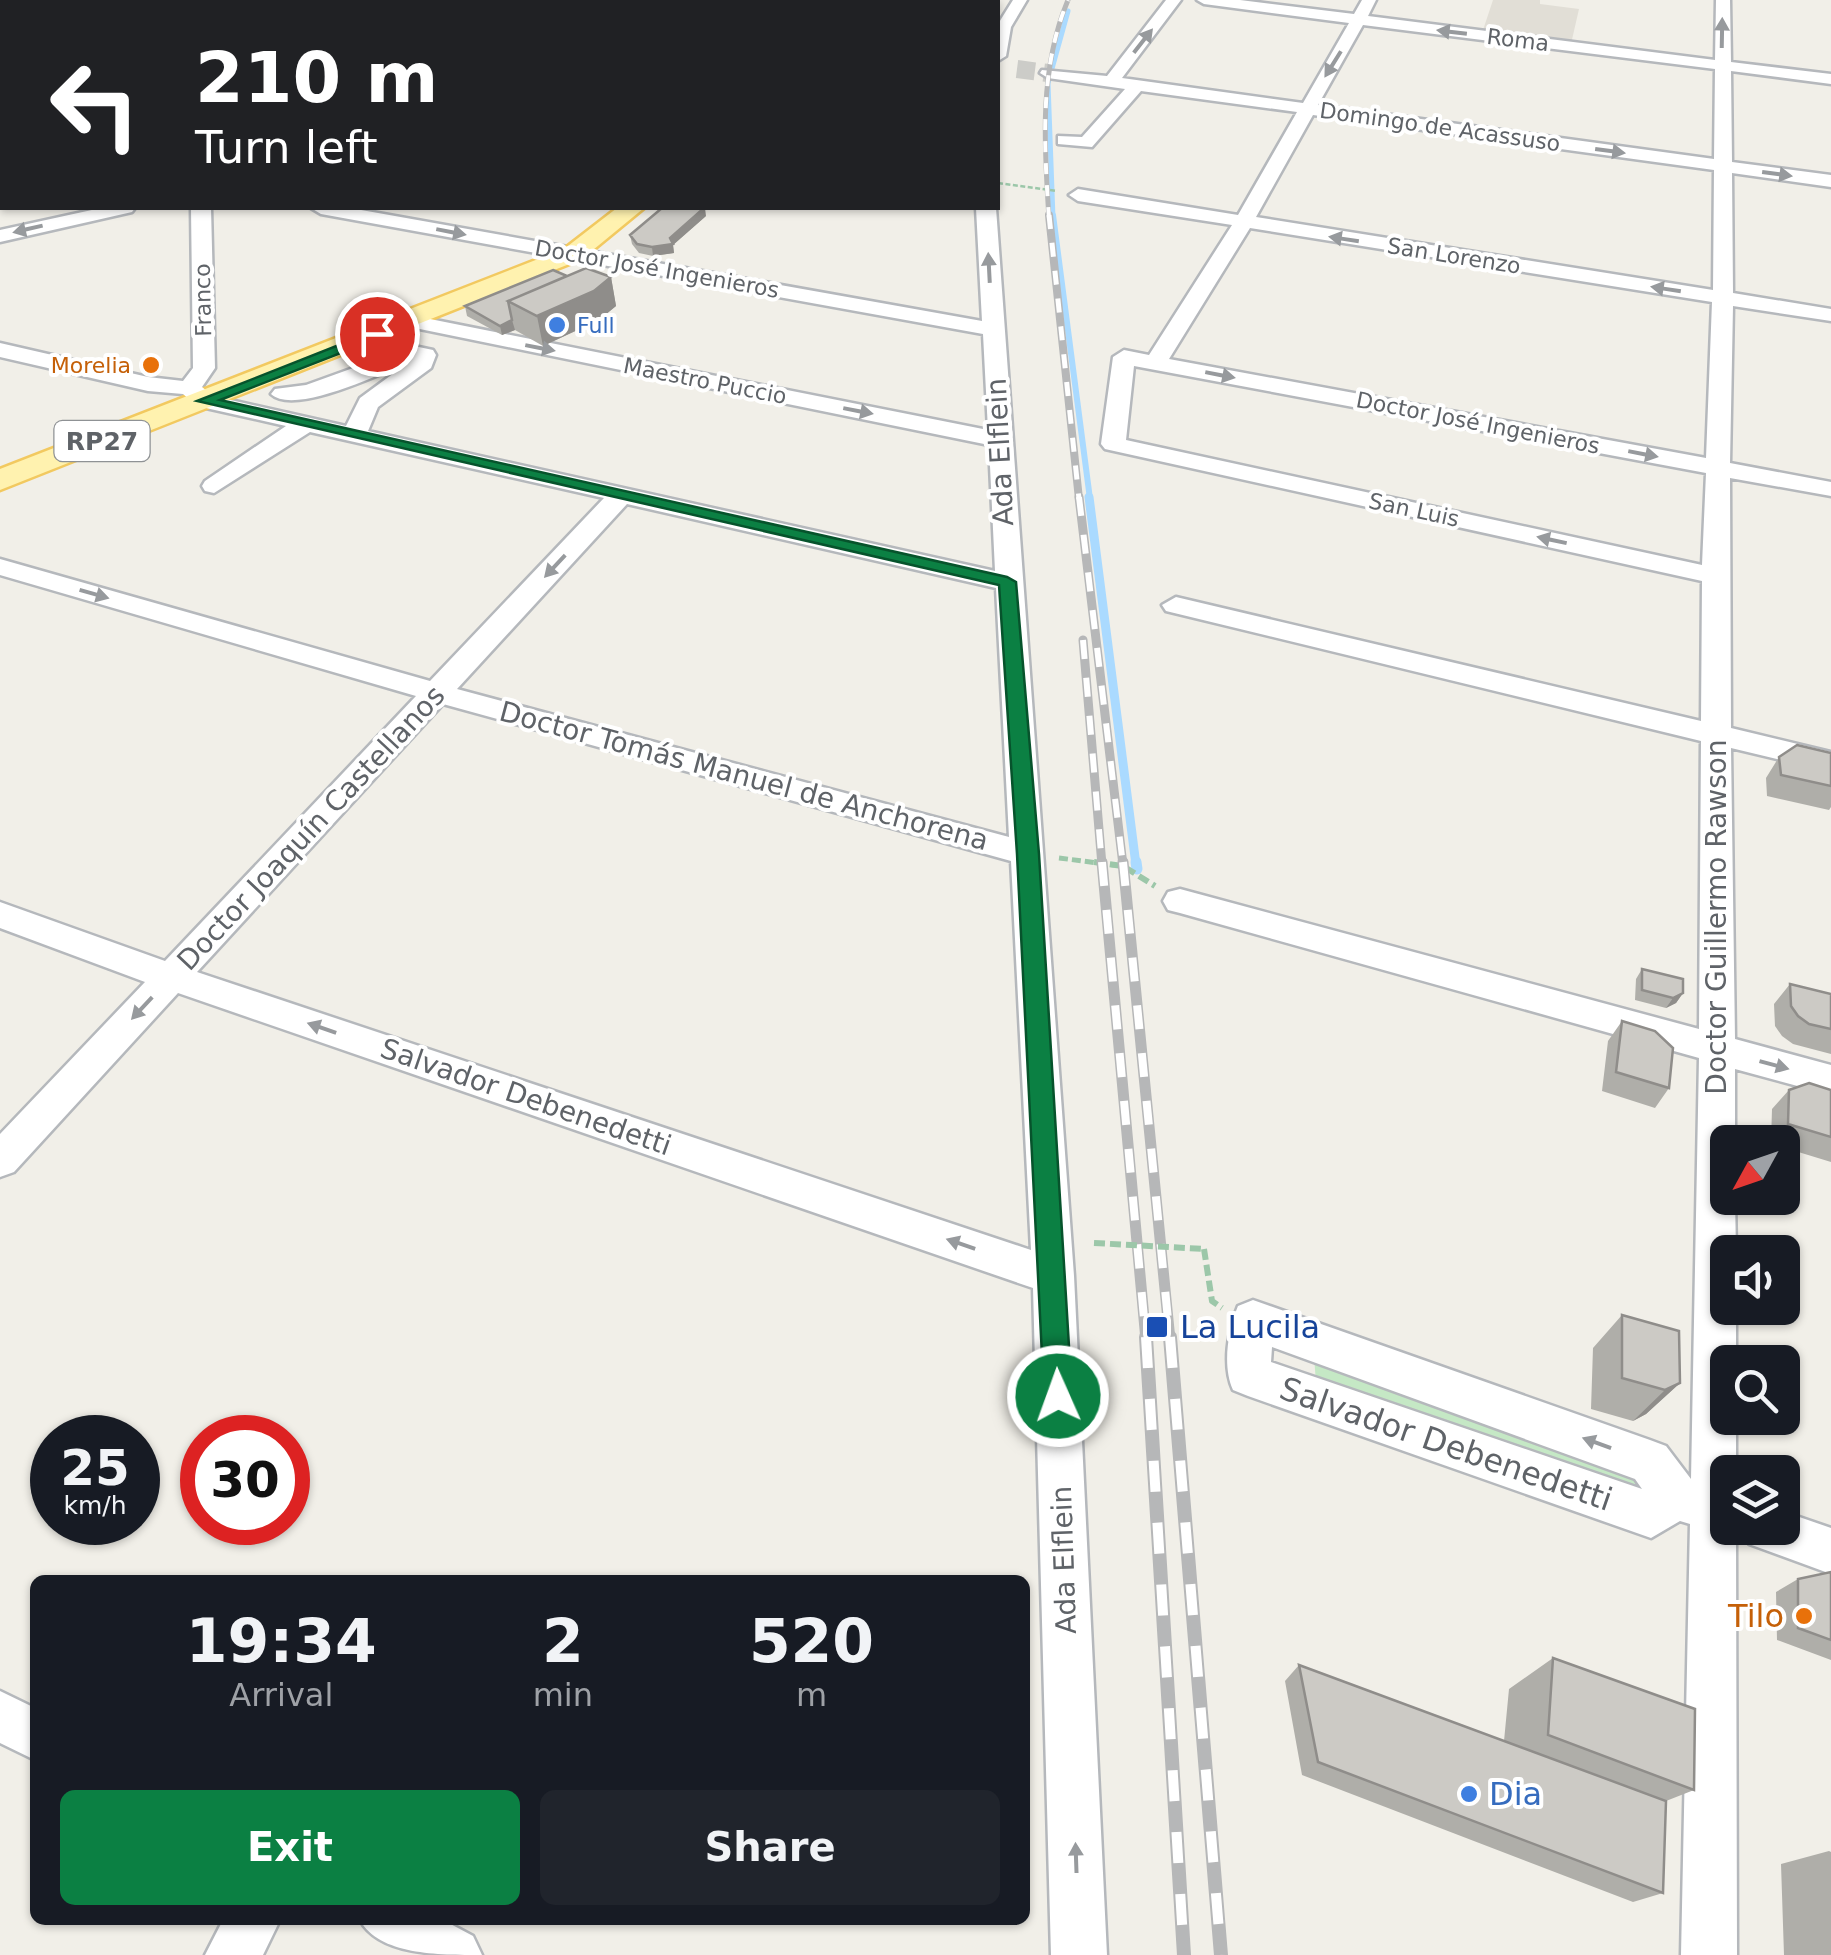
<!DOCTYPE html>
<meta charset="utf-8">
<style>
body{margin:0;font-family:"DejaVu Sans",sans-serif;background:#20242c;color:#f1f3f6;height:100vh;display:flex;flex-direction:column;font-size:38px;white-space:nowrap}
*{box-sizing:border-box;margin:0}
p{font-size:32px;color:#9ea1a6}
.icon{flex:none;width:55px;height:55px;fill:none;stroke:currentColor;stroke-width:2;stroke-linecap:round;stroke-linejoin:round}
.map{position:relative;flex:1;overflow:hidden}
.panel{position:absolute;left:30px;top:1575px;width:1000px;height:350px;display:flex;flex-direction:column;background:#171b24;border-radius:15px;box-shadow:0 2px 8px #0004}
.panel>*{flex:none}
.guide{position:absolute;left:0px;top:0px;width:1000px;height:210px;box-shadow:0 2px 8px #0004;background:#202124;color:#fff;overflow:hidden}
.needle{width:65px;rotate:230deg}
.tools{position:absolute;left:1710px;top:1125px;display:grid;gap:20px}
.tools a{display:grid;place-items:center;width:90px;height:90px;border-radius:15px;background:#171b24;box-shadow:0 2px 8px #0004;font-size:50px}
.speed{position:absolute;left:30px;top:1415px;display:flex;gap:20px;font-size:50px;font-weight:700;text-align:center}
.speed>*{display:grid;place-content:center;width:130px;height:130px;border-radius:50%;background:#171b24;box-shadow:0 2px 8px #0004;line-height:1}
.speed small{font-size:25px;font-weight:400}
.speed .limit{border:15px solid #d22;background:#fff;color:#111}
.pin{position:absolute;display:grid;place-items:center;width:85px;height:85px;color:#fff;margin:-42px;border:5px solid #fff;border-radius:50%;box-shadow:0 2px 10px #0007}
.me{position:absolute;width:110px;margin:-55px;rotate:358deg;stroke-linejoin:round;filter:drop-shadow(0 0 8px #0008)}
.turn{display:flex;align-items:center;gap:35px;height:210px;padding:0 30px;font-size:45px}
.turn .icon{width:130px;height:130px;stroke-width:2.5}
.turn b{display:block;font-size:70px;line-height:85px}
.eta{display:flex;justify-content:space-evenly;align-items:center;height:170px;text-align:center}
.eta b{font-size:60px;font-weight:700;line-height:70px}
.cta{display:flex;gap:20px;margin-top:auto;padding:20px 30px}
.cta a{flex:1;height:115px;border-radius:15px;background:#0b8043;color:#fff;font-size:40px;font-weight:700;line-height:115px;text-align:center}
.cta a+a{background:#20242c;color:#f1f3f6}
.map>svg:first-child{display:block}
.education{fill:#e1ded6}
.green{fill:#c5e8c5}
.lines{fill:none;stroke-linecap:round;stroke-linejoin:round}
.stream-far3{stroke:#aadaff;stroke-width:5}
.stream-far2{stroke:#aadaff;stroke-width:6}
.stream-far1{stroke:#aadaff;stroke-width:9}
.stream{stroke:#aadaff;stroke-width:11}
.minor-tunnel{stroke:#ccccc8;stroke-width:18;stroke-dasharray:18 9;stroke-linecap:butt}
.minor-casing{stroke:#b5b8bc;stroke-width:5}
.major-casing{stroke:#f2c960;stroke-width:5}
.path-far2{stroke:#9cc7a9;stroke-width:2.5;stroke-dasharray:5 2.5;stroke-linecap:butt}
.path-far1{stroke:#9cc7a9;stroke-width:5;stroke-dasharray:9 4;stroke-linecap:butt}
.path{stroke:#9cc7a9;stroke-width:6;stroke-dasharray:11 5;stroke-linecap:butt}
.minor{fill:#fff;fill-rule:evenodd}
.major{fill:#fff2af;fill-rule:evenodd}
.tram{stroke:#b6b7b8;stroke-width:2.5}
.rail-far4-casing{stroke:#b6b7b8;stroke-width:5}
.rail-far3-casing{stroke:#b6b7b8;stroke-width:8}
.rail-far2-casing{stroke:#b6b7b8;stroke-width:9}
.rail-far1-casing{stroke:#b6b7b8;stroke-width:11}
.rail-casing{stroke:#b6b7b8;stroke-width:14}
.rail-far4{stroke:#fff;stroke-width:4;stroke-dasharray:11;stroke-linecap:butt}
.rail-far3{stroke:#fff;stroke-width:5;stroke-dasharray:14;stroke-linecap:butt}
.rail-far2{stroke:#fff;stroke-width:6;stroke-dasharray:19;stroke-linecap:butt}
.rail-far1{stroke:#fff;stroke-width:8;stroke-dasharray:24;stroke-linecap:butt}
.rail{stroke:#fff;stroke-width:10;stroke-dasharray:31;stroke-linecap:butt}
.path-bridge{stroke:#9cc7a9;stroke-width:6;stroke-dasharray:11 5;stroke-linecap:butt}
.wall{fill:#afaea9}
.shaded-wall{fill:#8f8d8a}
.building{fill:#cccac5;stroke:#8f8d8a;stroke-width:2.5}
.oneway{fill:#979a9d}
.route{fill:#0b8043;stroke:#07532c;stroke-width:2.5}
.shop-dot{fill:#3f7fe0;stroke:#fff;stroke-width:4}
.food-dot{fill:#e8710a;stroke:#fff;stroke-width:4}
.transit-dot{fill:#1a4fb4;stroke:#fff;stroke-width:4}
.labels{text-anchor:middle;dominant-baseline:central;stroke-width:8;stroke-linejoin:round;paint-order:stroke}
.far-street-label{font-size:22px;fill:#5f6368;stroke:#fff}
.far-shop-label{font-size:22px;fill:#366cbe;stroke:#fff;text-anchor:start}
.far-food-label{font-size:22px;fill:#c56008;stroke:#fff;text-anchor:end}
.shield{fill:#fff;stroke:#8f9295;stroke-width:2.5}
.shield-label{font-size:25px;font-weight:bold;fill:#5f6368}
.street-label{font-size:28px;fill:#5f6368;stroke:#fff}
.near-transit-label{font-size:32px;fill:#164399;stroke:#fff;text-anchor:start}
.near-street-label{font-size:32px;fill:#5f6368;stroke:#fff}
.near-food-label{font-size:32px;fill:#c56008;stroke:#fff;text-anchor:end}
.near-shop-label{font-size:32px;fill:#366cbe;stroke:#fff;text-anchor:start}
</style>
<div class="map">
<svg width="1831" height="1955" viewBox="0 0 1831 1955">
<rect width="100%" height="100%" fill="#f1efe8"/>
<path class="education" d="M1493,0h47v4l39,5 -8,35 -89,-11z"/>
<path class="green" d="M1314,1357l341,120v27l-339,-122z"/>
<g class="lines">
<path class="stream-far3" d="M1053,218l-5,-135 20,-72"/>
<path class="stream-far2" d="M1053,215l37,284"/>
<path class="stream-far1" d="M1089,497l47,368"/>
<path class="stream" d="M1136,862l1,7"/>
<path class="minor-tunnel" d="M1017,69l31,4"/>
<defs>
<path id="minor" d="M660,0h19l1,2h-19z
M1013,0h14l-16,27 -5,29 -8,5v-37z
M1166,0h15l-59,78 181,25 46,-80 -145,-19 -7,-4h43l114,14 8,-14h14l-8,16 347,44 1,-60h14l1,62 100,12v10l-100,-13 1,91 99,13v12l-99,-14 1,120 98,16v12l-98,-15 -3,157 101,19v14l-101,-18 1,250 100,24v20l-100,-24 4,291 96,26v30l-96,-26v73h-7v56h7l1,54h-8v56h8v54h-8v56h8v54h-8v56h54v-17l49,17v46l-82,-30 -6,-12 -7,3 1,420h-56l9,-431 -10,-3 -29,17 -403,-142 -15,-6c-11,-24 -5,-60 5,-84l15,-6 397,140 16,6 25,33 8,-421 -519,-145 -12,-3 -5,-9 5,-9 12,-3 519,140 2,-288 -535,-130 -4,-6 14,-8 525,124 1,-140 -597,-132 -4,-5 12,-87 11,-7 25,5 83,-130 -154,-24 -9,-6 9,-6 160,26 59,-103 -156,-21 -49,56 -34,-3v-8l24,1 43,-48 -77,-11 -8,-5 2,-3 65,6zM1363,25l352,44 -1,90 -396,-54zM1313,115l401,55 -1,120 -457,-73zM1250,228l462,74 -6,156 -537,-99zM1134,366l572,107 -4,92 -576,-125zM1272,1347l363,132 7,10 -371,-127z
M2,18v10l-2,1v-10z
M2,66v10l-2,1v-10z
M101,208h34l-3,4 -132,30v-12z
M191,208h20l4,160 -13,19 11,9 133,30 14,-28 49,-36c-27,11 -115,54 -138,32l4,-5 31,-4 108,-39 19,4 3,5 -5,13 -53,39 -10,24 627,140 -6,-126 -579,-118 -11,-6 11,-6 578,115 -5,-96 -662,-120 -10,-6h39l632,113 -6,-113h20l78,1068 33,679h-56l-18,-667 -855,-295 -164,179 -14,5v-43l145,-152 -145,-54v-26l165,59 251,-265 -416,-121v-16l430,122 174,-183 -294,-66 -96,61 -9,-2 -3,-5 3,-5 81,-55 -89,-20 -14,-12 -35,-3 -148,-34v-14l148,34 35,4 10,-13zM627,504l369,84 13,249 -552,-148zM443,704l568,157 20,389 -834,-278z
M0,1691l35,17v52l-35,-17z
M223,1920h57l-17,35h-58z
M360,1920h83l30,16 9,19c-44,0 -103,0 -122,-35z"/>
<path id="major" d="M617,208h27l-62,51 -582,231v-21l564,-220z"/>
</defs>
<use href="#minor" class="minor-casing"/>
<use href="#major" class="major-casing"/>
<path class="path-far2" d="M998,183l59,8"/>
<path class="path-far1" d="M1059,858l55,7"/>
<path class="path" d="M1094,862l29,4 32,20
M1204,1249l8,52 10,7"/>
<use href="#minor" class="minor"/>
<use href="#major" class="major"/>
<path class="tram" d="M504,2l15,-2"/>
<defs>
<path id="rail-far4" d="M1049,218c-5,-73 -10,-149 19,-218"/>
<path id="rail-far3" d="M1049,215l30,284"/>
<path id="rail-far2" d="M1079,497l44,368
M1083,640l19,225"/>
<path id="rail-far1" d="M1102,862l44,478
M1123,862l47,478"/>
<path id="rail" d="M1146,1337l38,618
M1170,1337l51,618"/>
</defs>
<use href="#rail-far4" class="rail-far4-casing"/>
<use href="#rail-far3" class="rail-far3-casing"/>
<use href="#rail-far2" class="rail-far2-casing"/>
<use href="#rail-far1" class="rail-far1-casing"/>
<use href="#rail" class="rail-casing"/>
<use href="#rail-far4" class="rail-far4"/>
<use href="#rail-far3" class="rail-far3"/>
<use href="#rail-far2" class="rail-far2"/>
<use href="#rail-far1" class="rail-far1"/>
<use href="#rail" class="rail"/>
<path class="path-bridge" d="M1094,1243l110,6"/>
</g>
<path class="wall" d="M844,0h25v2h-25z
M706,216l-33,29 1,8 -21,3 -14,-3 -7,-9 -2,-9z
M567,276l44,1 5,29 -17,14 -56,26 -28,-16 -13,5 -35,-19 -2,-10z
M1831,753v54l-2,3 -62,-14 -1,-18 13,-21z
M1642,969l41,24 -7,10 -10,5 -31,-8 1,-21z
M1790,984l41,10v60l-38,-10 -11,-8 -7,-10 -1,-22z
M1622,1021l47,67 -14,20 -53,-17 6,-50z
M1789,1090h42v72l-49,-15v-5h-11l1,-33z
M1622,1315l58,68 -34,31 -13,7 -42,-12 2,-61z
M1831,1572v88l-54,-20 -1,-48 22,-13z
M1553,1658l141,132 -28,11 -3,92 -30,9 -331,-127 -17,-94 14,-16 205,76 5,-52z
M1829,1851l2,1v103h-47l-3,-91z"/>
<path class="shaded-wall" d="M705,208l1,8 -33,29 1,8 -21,3 -1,-9 18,-9z
M611,277l5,29 -17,14 -56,26 -6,-30z
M512,320l3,10 -13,5 -2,-9z
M1683,993l-7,10 -10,5 7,-10z
M1680,1383l-34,31 -13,7 32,-31z"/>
<path class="building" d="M662,208h42l-34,30 3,6 -21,3 -15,-3 -7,-9z
M586,268l25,9 -17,14 -57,25 -29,-15z
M553,270l14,6 -59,25 4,19 -12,6 -35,-20z
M1797,745l34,8v33l-50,-11 -2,-18z
M1642,969l41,10v14l-10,5 -31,-8z
M1790,984l41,10v35l-22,-5 -11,-8 -7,-10z
M1622,1021l33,10 18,17 -4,40 -53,-16z
M1809,1083l22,7v47l-43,-13 1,-34z
M1622,1315l57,16 1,52 -15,7 -43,-12z
M1831,1572v68l-33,-12v-49z
M1553,1658l142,51 -1,81 -146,-55z
M1299,1665l367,136 -3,92 -345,-131z"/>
<defs><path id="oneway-solid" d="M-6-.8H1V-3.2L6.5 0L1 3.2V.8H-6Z" transform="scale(2.5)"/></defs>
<g class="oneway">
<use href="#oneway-solid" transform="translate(1452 32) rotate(-173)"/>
<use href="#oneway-solid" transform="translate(1722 33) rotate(-89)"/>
<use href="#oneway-solid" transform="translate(1143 41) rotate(-52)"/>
<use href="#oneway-solid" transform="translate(1333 64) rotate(122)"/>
<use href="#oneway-solid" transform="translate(1610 151) rotate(8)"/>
<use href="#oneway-solid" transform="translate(1777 174) rotate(8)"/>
<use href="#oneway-solid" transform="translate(28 229) rotate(167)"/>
<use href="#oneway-solid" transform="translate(451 232) rotate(11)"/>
<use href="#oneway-solid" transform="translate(1344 239) rotate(-171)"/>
<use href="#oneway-solid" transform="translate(989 268) rotate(-93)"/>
<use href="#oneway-solid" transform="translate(1666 289) rotate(-171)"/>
<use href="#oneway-solid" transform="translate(540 348) rotate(11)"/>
<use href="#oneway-solid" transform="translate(1220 375) rotate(11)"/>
<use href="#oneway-solid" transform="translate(858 411) rotate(11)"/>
<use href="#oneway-solid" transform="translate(1643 454) rotate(11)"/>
<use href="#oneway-solid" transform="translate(1552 540) rotate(-168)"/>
<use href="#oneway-solid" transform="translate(555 566) rotate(133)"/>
<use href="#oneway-solid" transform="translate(94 594) rotate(16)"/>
<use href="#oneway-solid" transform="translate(142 1008) rotate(133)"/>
<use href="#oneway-solid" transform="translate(322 1028) rotate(-161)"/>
<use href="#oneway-solid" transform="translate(1774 1065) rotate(15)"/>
<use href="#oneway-solid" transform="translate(961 1244) rotate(-161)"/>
<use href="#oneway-solid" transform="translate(1597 1443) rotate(-160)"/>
<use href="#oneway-solid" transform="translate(1076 1858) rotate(-92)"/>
</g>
<path class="route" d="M377,330l7,4 -2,3 -162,63 787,177 9,5 23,272 33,542 -4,9 -10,4 -10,-4 -4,-9 -27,-542 -18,-269 -802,-184z"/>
<g class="shop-dot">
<circle cx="557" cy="325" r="10"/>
<circle cx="1469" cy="1794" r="10"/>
</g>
<g class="food-dot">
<circle cx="151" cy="365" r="10"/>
<circle cx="1804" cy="1616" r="10"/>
</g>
<rect class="transit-dot" x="1145" y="1315" width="24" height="24" rx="5"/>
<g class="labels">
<g class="far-street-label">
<text transform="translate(1518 40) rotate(7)">Roma</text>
<text transform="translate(1440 127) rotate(8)">Domingo de Acassuso</text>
<text transform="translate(1454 256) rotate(9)">San Lorenzo</text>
<text transform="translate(657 269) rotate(10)">Doctor José Ingenieros</text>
<text transform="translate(203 300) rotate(-91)">Franco</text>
<text transform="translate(705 381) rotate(11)">Maestro Puccio</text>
<text transform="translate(1478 423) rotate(11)">Doctor José Ingenieros</text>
<text transform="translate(1414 510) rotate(12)">San Luis</text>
</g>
<g class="far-shop-label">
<text x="577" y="325">Full</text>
</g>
<g class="far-food-label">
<text x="131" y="365">Morelia</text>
</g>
<rect class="shield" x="54.5" y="421" width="95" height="40" rx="8"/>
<g class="shield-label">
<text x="102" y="441">RP27</text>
</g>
<g class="street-label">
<text transform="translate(1000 452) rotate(-93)">Ada Elflein</text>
<text transform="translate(744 776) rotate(15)">Doctor Tomás Manuel de Anchorena</text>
<text transform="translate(311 828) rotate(-47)">Doctor Joaquín Castellanos</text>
<text transform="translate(1716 917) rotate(-90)">Doctor Guillermo Rawson</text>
<text transform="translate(526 1097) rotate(19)">Salvador Debenedetti</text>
<text transform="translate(1064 1560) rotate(-92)">Ada Elflein</text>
</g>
<g class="near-transit-label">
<text x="1180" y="1327">La Lucila</text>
</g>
<g class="near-street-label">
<text transform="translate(1446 1444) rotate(19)">Salvador Debenedetti</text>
</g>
<g class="near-food-label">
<text x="1784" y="1616">Tilo</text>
</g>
<g class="near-shop-label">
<text x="1489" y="1794">Dia</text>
</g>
</g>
</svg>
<div class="tools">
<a><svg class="needle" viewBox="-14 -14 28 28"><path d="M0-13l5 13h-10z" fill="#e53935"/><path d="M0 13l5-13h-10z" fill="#9ea1a6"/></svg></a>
<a><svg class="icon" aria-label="sound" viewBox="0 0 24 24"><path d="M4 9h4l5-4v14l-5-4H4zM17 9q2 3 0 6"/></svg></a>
<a><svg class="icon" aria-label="search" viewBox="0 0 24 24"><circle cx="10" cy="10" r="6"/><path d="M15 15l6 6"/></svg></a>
<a><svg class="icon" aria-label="layers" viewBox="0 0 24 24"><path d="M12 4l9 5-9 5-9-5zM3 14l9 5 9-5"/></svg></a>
</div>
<div class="speed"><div>25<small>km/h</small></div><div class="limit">30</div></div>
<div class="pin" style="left:377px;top:334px;background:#d93025"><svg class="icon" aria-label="arrive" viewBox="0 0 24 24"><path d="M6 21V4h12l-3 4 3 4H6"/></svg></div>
<svg class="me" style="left:1058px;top:1396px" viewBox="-20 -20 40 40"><circle r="17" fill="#0b8043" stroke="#fff" stroke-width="3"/><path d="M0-11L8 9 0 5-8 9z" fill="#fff"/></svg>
<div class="guide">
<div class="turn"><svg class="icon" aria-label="left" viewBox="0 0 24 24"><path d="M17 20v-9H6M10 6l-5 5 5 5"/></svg><div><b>210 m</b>Turn left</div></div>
</div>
<section class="panel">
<div class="eta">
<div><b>19:34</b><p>Arrival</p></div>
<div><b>2</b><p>min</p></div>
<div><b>520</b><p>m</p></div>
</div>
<div class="cta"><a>Exit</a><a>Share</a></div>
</section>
</div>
